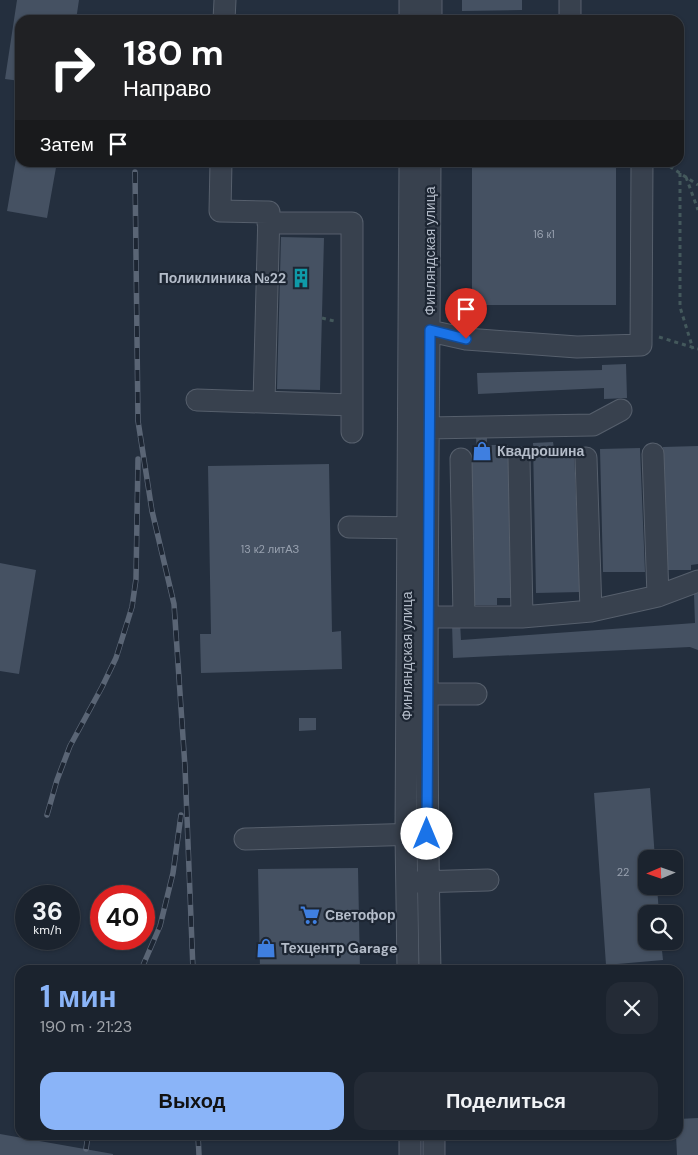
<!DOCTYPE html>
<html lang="ru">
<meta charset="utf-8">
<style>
body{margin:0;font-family:"DM Sans",sans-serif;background:#242b36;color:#f1f3f6;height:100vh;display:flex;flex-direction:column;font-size:19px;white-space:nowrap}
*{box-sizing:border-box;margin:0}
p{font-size:16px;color:#a0a4aa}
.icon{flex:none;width:28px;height:28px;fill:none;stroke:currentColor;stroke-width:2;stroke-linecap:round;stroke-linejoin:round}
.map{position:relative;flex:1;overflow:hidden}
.details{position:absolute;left:15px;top:965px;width:668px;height:175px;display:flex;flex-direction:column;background:#1b232e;border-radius:15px;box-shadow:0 1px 4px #0004,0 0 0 1px #39404a}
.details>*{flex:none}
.banner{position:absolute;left:15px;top:15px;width:669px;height:152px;border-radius:15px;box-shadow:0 1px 4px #0004,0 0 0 1px #39404a;background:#202124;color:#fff;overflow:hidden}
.needle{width:32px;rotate:268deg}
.fabs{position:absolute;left:638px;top:850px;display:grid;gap:10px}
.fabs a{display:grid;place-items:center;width:45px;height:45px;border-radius:10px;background:#1b232e;box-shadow:0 1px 4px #0004,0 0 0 1px #39404a;font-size:25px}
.speed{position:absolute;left:15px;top:885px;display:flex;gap:10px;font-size:25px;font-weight:700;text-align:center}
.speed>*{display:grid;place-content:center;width:65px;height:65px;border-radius:50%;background:#1b232e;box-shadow:0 1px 4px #0004,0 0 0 1px #39404a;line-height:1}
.speed small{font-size:12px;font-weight:400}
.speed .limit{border:8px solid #d22;background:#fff;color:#111}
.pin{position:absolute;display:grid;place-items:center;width:42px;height:42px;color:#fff;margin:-51px -21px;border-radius:50% 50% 50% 0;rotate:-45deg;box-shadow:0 0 5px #0007}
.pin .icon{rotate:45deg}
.me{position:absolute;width:55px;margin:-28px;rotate:0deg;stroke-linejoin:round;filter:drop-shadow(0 0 4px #0008)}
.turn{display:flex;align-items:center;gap:18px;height:105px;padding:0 25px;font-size:22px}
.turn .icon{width:65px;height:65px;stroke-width:2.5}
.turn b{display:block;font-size:35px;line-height:42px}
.then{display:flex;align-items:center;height:48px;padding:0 25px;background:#0003;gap:10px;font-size:19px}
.round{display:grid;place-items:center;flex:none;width:52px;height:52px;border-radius:15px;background:#242b36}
.overview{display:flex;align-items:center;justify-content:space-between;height:85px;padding:0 25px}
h1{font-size:30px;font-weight:700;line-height:38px;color:#8ab4f8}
.cta{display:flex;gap:10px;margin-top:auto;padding:10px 25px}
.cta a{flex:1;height:58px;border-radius:15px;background:#8ab4f8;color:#111;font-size:20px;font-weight:700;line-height:58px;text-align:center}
.cta a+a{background:#242b36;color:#f1f3f6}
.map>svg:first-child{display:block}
.building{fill:#455162}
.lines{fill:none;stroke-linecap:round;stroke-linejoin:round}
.minor-casing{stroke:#565f6c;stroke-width:23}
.path{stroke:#44595c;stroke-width:3;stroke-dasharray:4 4;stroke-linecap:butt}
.minor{stroke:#38414e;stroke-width:21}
.rail-casing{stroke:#5a6575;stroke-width:5.5}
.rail{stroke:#1d2633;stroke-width:4;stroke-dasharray:11;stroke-linecap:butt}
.route-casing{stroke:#114b97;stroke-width:12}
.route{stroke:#1a73e8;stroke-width:9}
.labels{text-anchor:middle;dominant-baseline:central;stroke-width:4.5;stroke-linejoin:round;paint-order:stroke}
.number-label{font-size:11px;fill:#98a1af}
.street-label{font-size:14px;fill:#b4bcc9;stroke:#1d2633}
.poi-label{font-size:14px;font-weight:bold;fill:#b4bcc9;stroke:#1d2633;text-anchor:start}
</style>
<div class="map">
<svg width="698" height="1155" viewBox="0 0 698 1155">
<rect width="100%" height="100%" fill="#242f3e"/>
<path class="building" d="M17,0h62l-3,20h-56v61l-15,-2z
M462,0h60v10l-60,1z
M19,141l1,21h37l-10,56 -40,-7z
M472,162h144v143h-144z
M281,237l43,1 -4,152 -43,-1z
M626,364l1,34 -23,1v-11l-126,6 -1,-21 125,-3v-5z
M476,436h11v9h21l4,153h-15v7h-26l-4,-149h10z
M553,442l1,7h20l6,143 -44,1 -3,-150z
M698,446v118l-7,1v5h-23l-5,-123z
M640,448l5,124h-42l-3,-123z
M329,464l3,168 9,-1 1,38 -141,4 -1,-39h11l-3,-168z
M0,563l36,7 -17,104 -19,-3z
M698,593v57l-8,-3 -237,11 -1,-35 8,-1 1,18 234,-17 -1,-29z
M299,718h17v12l-17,1z
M650,788l5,71h-9v27h11l2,28h-13v27h15l2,19 -57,5 -12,-172z
M358,868l2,102h-100l-2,-101z
M698,1118v37h-21l-1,-20h2v-16z
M0,1134l113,20v1h-113z"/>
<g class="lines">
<defs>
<path id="minor" d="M224,20l1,-20
M410,20v-20
M431,20v-20
M570,20v-20
M221,162l-1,49 49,1 -5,190
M268,223h84v209
M416,330l14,1 36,8 111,8 64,-2 1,-183
M197,400l155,5
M428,428l165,-3 28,-15
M653,454l5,142
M519,458l3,159
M586,458l5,153
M461,459l3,158
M349,527l71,1
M413,617h109l69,-6 67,-15 40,-15
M414,694h62
M245,839l175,-5
M416,882l72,-2
M408,970l-2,-136 4,-672
M430,970c-6,-269 -1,-538 0,-808
M410,1135v20
M434,1135v20"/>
</defs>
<use href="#minor" class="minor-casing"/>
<path class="path" d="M663,162l35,23
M680,173v134l13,42
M686,177l12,33
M322,318l12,3
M659,337l39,12"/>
<use href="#minor" class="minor"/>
<defs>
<path id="rail" d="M135,172l3,249 14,90 22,93 11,163 8,203
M47,815l10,-35 13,-34 32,-59 14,-29 16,-51 4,-28 2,-120
M141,970l19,-44 13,-53 8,-58
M198,1135l1,20
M86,1149l2,-14"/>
</defs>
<use href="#rail" class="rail-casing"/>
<use href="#rail" class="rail"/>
</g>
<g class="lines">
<defs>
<path id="route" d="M427,834l3,-504 36,9"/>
</defs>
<use href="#route" class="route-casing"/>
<use href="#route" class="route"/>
</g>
<defs>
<symbol id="building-bare" viewBox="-9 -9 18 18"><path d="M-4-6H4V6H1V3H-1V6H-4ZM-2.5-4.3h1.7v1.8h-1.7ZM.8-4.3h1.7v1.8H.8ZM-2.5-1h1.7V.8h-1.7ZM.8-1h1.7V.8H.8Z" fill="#0f9aa8" stroke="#1d2633" stroke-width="2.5" paint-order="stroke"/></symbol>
<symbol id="shop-bare" viewBox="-9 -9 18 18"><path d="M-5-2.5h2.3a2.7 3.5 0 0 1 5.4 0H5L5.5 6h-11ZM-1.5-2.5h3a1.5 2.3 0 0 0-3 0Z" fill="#3f7fe0" stroke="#1d2633" stroke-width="2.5" paint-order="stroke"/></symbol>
<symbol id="supermarket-bare" viewBox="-9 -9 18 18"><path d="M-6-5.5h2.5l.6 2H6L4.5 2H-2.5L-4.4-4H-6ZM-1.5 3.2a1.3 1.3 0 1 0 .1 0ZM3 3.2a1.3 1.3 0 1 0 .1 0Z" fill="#3f7fe0" stroke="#1d2633" stroke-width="2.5" paint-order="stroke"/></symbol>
</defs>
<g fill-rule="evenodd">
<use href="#building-bare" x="287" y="264" width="28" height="28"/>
<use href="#shop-bare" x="468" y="437" width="28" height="28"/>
<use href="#supermarket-bare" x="296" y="901" width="28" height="28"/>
<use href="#shop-bare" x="252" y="934" width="28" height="28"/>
</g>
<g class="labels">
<g class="number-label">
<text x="544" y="234">16 к1</text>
<text x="270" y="549">13 к2 литАЗ</text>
<text x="623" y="872">22</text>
</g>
<g class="street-label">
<text transform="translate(430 251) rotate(-90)">Финляндская улица</text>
<text transform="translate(407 656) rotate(-90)">Финляндская улица</text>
</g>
<g class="poi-label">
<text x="286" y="278" text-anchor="end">Поликлиника №22</text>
<text x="497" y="451">Квадрошина</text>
<text x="325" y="915">Светофор</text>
<text x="281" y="948">Техцентр Garage</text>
</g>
</g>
</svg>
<div class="fabs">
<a><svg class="needle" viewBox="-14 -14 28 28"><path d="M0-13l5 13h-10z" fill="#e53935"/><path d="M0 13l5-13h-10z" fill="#a0a4aa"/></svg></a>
<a><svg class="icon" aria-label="search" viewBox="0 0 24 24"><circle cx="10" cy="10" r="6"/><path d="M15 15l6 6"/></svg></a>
</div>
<div class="speed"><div>36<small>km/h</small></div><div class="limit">40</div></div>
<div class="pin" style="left:466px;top:339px;background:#d93025"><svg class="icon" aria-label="arrive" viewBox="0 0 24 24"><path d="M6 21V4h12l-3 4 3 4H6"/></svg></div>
<svg class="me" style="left:427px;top:834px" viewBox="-20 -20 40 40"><circle r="19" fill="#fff"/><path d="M0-13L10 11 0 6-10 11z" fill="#1a73e8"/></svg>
<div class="banner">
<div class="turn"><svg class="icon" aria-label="right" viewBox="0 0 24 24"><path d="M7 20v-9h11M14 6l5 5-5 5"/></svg><div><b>180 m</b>Направо</div></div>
<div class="then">Затем<svg class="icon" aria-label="arrive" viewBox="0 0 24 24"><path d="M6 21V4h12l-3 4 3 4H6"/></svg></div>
</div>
<section class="details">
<div class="overview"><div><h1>1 мин</h1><p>190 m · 21:23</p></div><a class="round"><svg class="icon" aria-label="close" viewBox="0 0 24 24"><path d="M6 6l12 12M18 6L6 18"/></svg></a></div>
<div class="cta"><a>Выход</a><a>Поделиться</a></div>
</section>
</div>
